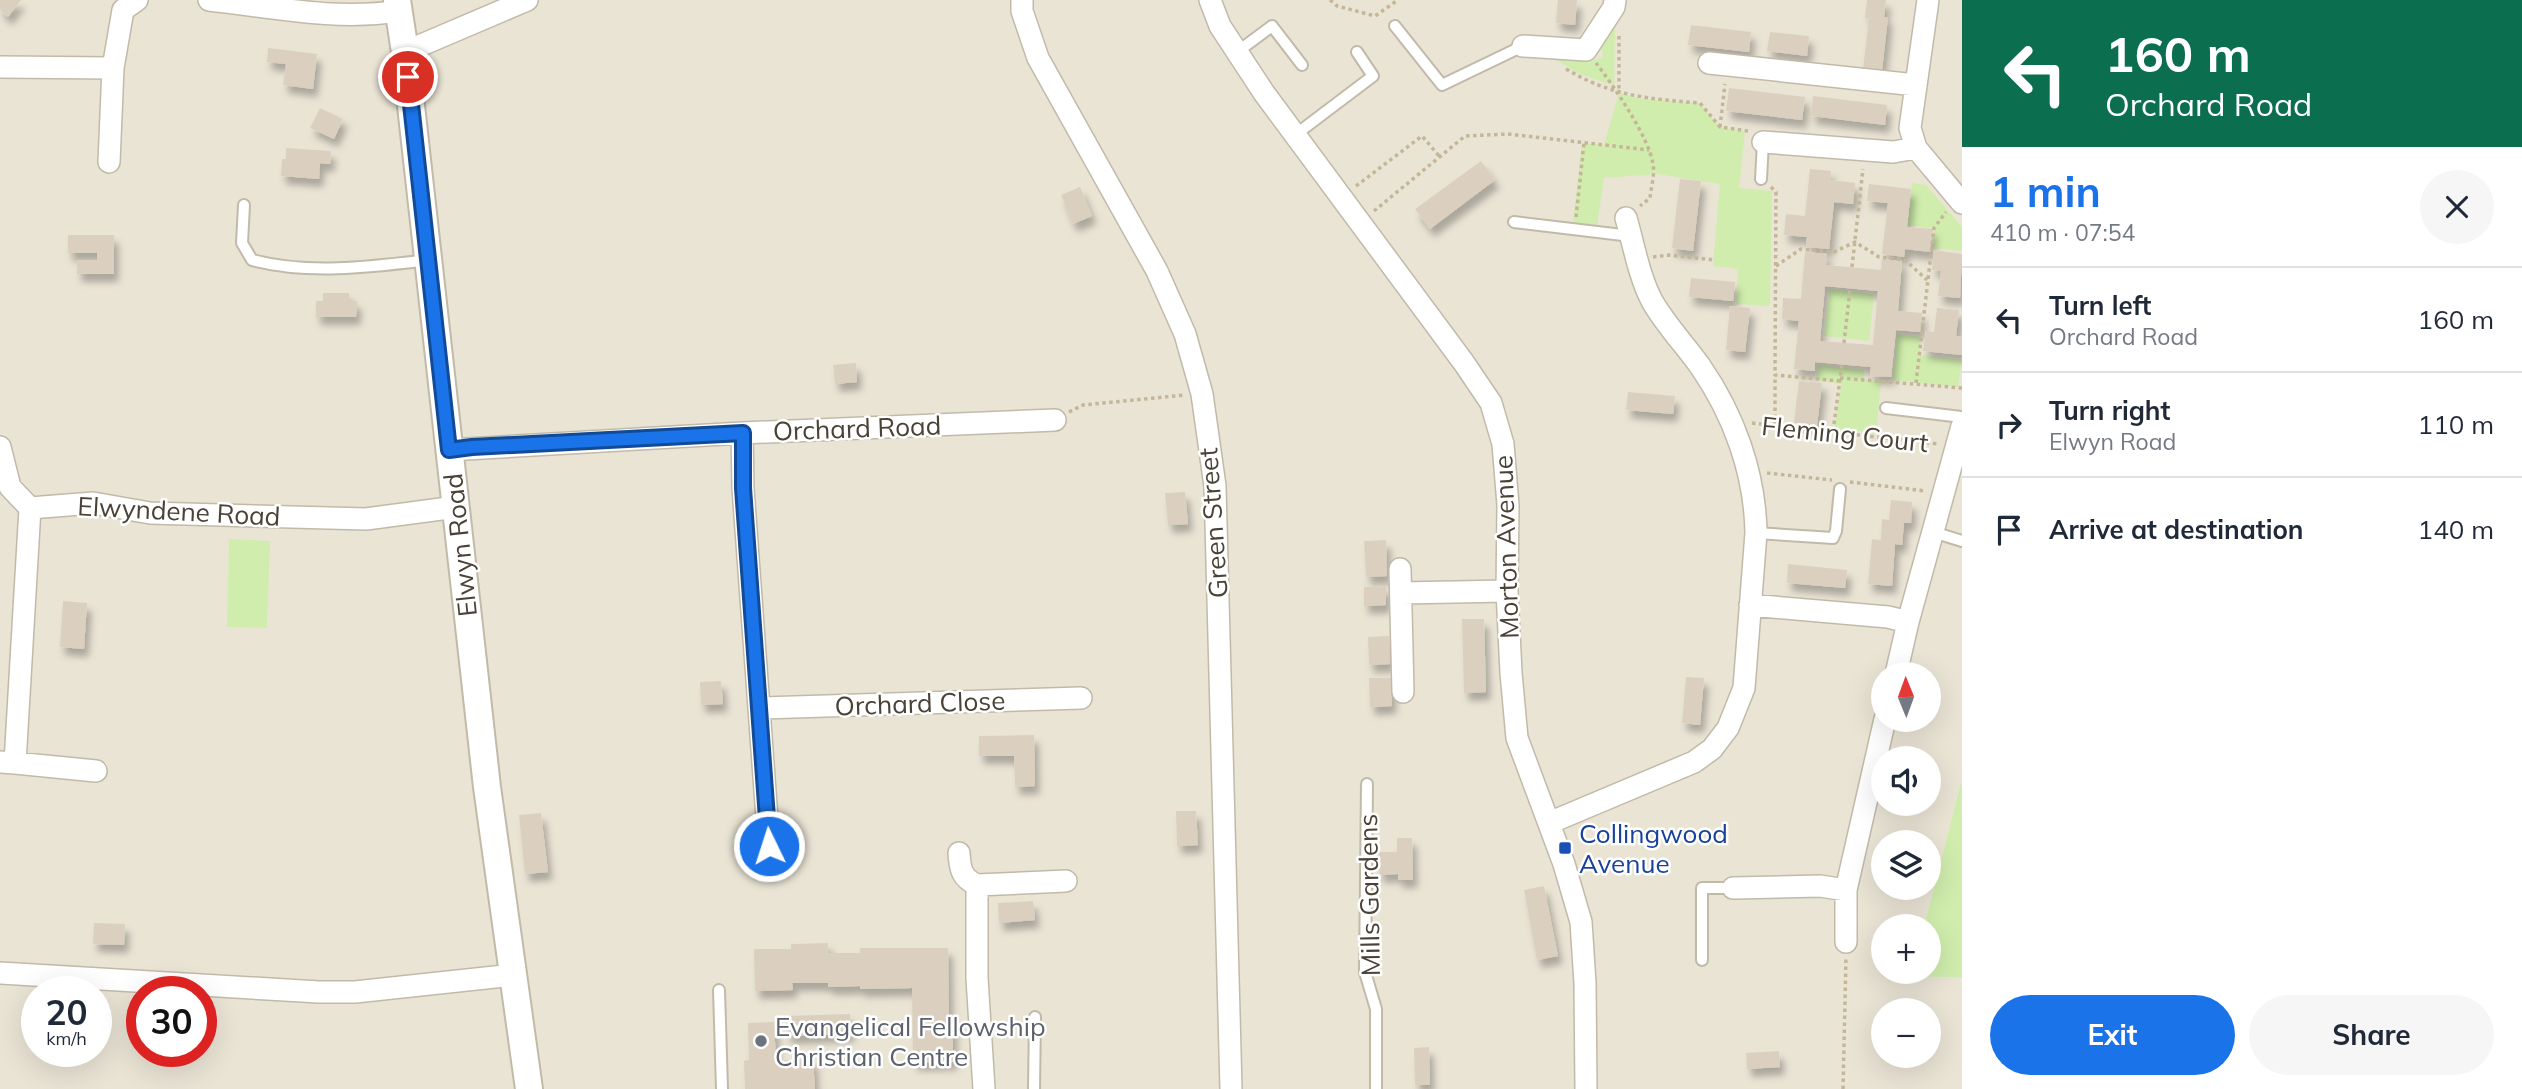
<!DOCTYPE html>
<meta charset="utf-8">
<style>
body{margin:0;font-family:Mulish,sans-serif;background:#f6f6f7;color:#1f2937;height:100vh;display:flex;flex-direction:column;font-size:26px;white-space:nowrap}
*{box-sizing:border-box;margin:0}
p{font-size:23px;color:#747a83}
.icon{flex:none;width:38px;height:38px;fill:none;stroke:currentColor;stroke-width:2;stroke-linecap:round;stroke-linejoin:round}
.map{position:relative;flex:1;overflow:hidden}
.side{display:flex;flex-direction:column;background:#fff;width:560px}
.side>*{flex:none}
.banner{background:#0b6e4f;color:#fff;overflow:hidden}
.needle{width:46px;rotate:359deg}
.fabs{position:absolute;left:1871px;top:662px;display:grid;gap:14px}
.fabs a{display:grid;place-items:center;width:70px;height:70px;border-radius:50%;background:#fff;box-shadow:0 7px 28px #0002;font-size:35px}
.speed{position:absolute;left:21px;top:976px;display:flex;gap:14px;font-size:35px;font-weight:700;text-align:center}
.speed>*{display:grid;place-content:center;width:91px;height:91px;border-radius:50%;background:#fff;box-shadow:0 7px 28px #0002;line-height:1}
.speed small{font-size:18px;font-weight:400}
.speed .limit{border:10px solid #d22;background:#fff;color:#111}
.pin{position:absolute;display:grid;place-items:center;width:60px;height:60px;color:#fff;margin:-30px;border:4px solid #fff;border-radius:50%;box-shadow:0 2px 7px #0007}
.me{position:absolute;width:77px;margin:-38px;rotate:356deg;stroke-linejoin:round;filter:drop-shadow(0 0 5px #0008)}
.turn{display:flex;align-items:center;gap:24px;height:147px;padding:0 28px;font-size:32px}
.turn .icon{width:91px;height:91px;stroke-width:2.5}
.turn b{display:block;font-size:49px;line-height:60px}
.round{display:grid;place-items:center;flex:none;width:74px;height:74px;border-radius:37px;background:#f6f6f7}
.head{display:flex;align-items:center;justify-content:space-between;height:119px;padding:0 28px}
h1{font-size:42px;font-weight:700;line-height:52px;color:#1a73e8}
.button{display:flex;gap:14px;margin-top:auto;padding:14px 28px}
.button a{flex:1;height:80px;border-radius:42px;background:#1a73e8;color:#fff;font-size:28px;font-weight:700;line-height:80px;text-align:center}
.button a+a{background:#f6f6f7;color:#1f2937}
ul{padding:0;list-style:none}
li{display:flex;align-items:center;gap:21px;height:105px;padding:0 28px;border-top:2px solid #e0e1e3}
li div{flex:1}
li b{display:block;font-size:26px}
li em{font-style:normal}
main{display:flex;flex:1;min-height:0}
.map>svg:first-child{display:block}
.residential{fill:#eae4d5;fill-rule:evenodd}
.green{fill:#d0edad}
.building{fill:#dbd0bf;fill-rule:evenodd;filter:url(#shadow)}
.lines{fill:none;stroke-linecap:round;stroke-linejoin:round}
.service-casing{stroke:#c2baa9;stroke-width:14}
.minor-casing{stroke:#c2baa9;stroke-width:24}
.tertiary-casing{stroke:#c2baa9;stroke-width:30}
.path{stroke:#c5b699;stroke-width:3.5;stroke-dasharray:3.5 3.5;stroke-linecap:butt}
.service{stroke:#fff;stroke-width:10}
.minor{stroke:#fff;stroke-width:21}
.tertiary{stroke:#fff;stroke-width:26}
.route-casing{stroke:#114b97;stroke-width:18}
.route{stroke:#1a73e8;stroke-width:12}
.transit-dot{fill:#1a4fb4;stroke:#fff;stroke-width:2.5}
.worship-dot{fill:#6b7280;stroke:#fff;stroke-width:2.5}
.labels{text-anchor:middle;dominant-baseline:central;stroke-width:5;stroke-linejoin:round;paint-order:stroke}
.street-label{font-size:26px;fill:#4a4236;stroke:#fff}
.transit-label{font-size:26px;fill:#164399;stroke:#fff;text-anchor:start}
.worship-label{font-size:26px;fill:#5b616d;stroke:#fff;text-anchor:start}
</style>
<main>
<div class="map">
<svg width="1962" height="1089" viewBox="0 0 1962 1089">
<defs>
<filter id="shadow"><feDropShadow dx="4.5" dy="8" stdDeviation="3.5" flood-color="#0004"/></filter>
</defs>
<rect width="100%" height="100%" fill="#f5f1e8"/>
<path class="residential" d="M0,0h1962v779l-38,147h-41v45h29l-1,5 51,2v111h-1962zM1883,674h45v45h-45zM1883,758h45v45h-45zM1883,842h45v45h-45zM37,992h59v60h-59zM142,992h59v60h-59zM1883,1010h45v45h-45z"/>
<path class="green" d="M1615,21l-1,65 -39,-14 -19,-13 25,-1 8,4 14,-5 -2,-11z
M1619,93l23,6 58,4 20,24 25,5 -6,56 33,3 -2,115 -34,-2 2,-35 -25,-3 7,-82 -63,-10 -53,4 -7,47 -24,-2 9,-80 22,2z
M1912,183l14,2 36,42v24l-29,-3 1,-19 -26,-4z
M1830,289l44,5 -5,47 -45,-5z
M1897,334l24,3 -1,18 42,5 -4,27 -65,-7z
M1818,365l46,5v9l17,3 -5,51 -42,-5 7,-44 -25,-4z
M229,539l41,2 -3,87 -40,-1z
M1962,779v199l-52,-2 2,-5h16v-45h-4z"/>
<path class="building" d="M0,0h21l-13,17 -8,-7z
M1558,0h19l-2,25 -19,-2z
M1867,0h19l-2,17h4l-6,54 -19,-2 6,-51h-4z
M1691,25l60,7 -2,20 -61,-7z
M1770,32l39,4 -2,20 -40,-5z
M268,48l49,6 -4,35 -30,-4 3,-21 -19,-2z
M1729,88l76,9 -3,23 -76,-9z
M1813,96l74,9 -2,20 -74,-9z
M320,108l23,11 -9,20 -24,-11z
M286,148l45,3 -1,13 -10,-1 -1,16 -38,-3 1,-17h4z
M1481,161l14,19 -65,49 -15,-20z
M1810,169l21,2 -1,9 25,3 -2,21 -19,-2 -5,47 -23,-2 1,-10 -23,-2 2,-21 19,2z
M1680,179l21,2 -8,70 -21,-3z
M1869,184l42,5 -4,38 26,2 -3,23 -25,-3 -1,8 -22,-3 6,-51 -21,-2z
M1080,187l12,29 -19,8 -12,-29z
M68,235h46v39h-37v-14h20v-7h-29z
M1934,250l28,4 -2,44 -22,-2 3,-25 -9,-1z
M1805,252l22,2 -1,11 55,5 1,-11 20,2 -4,50 24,2 -2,19 -24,-2 -5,47 -21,-1 1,-9 -56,-5v9l-21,-2 5,-48 -17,-2 1,-21 18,1zM1825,286l53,5 -5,54 -53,-4z
M1691,278l44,4 -2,19 -44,-4z
M323,293h26v8h8l-1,16h-40v-16h7z
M1730,306l20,2 -5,44 -19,-2z
M1937,308l22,2 -3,26h6v19l-39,-4 3,-20 8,1z
M856,363l1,19 -22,2 -2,-19z
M1799,381l23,2 -5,42 -23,-2z
M1628,392l47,4 -2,18 -47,-4z
M1185,492l3,32 -20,1 -3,-32z
M1891,500l21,2 -1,21h-7l-2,22 -7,-1 -3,42 -24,-2 4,-45 9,1 1,-21 7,1z
M1386,540l1,36 -21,1 -2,-36z
M1788,564l59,6 -2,18 -58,-5z
M1386,586v19l-22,1v-19z
M63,601l24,2 -3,46 -24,-2z
M1462,619h22l2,73 -22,1z
M1389,636l1,28 -21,1 -1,-28z
M1686,677l18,1 -4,47 -18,-2z
M1369,678h22l1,28 -22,1z
M721,681l2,23 -22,1 -1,-23z
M1034,735l1,51 -20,1 -1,-31h-35v-20z
M1176,811h20l2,34 -21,1z
M541,813l7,59 -23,2 -6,-59z
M1397,838h15l1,42h-15v-6l-19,1 -1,-23h19z
M1544,886l14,70 -21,4 -13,-70z
M1033,901l2,19 -36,3 -1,-20z
M94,923l31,1 -1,21 -31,-1z
M828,943v10h32v-5h88l1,77h4v37l-40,1 -1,-75 -52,1v-3l-32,1v-4h-36l1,7 -38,1 -1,-42h37v-5z
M850,1014v20l-63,2 -1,-20z
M774,1022l2,39 37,-2 2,30h-70l-1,-28 5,-1 -1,-37z
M1429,1047l1,38h-15l-1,-37z
M1779,1051l1,16 -33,2 -1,-16z"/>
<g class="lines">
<defs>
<path id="service" d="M1395,26l47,59 81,-39
M1237,52l35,-26 30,39
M1295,135l78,-59 -16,-24
M1761,179l2,-37
M244,205l-2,38 10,17c56,15 118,7 176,0
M1514,222l117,14
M1886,408l76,9
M1933,532l29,9
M1756,533l77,5 3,-7 4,-42
M1367,784l-2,188 11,37v80
M1702,960v-72h31
M719,990l3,99
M1034,1089l1,-72"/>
<path id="minor" d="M209,0c63,7 127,21 190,11
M1022,0v11l16,47 119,213 28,63 17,60 13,92 16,603
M1210,0l10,26 44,67 200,270 27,40 12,41 5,61 -1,86 4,82 6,65 47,126 17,58 4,61 1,106
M1928,0l-18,128 6,20 46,55
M1523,46l63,4 28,-43 1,-7
M405,52l122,-52
M1709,63l207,22
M0,67l113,1 10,-58 14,-10
M1763,142l130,10 23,-4
M109,162l4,-94
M742,433l1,55 26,358
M0,447l10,40 20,21
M449,450l293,-17 313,-13
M1400,569l3,123
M1401,593l106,-2
M1750,605l138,12 20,5
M1896,674l12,-52 54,-196
M759,708l322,-10
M0,762l15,1 15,-255 63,-5 57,10 216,6 90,-12
M15,763l81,8
M1549,823l145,-61 18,-13 16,-21 16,-40 12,-155c-1,-60 -22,-118 -56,-167 -15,-21 -35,-42 -48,-65 -13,-25 -18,-55 -26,-83
M959,853c1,17 3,25 18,32l89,-4
M977,885v93l7,111
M1733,888l87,-2 26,4
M1846,942v-52l39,-171
M0,973l319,19h36l159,-17"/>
<path id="tertiary" d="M397,0l8,52 82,735 42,302"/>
</defs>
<use href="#service" class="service-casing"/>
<use href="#minor" class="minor-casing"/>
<use href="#tertiary" class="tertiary-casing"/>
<path class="path" d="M1330,0l7,6 38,10 23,-16
M1619,36v55
M1596,63c17,22 53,74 57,101 2,11 -2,23 -3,34l-10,8
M1566,69c45,27 83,30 134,34l20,24 28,4
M1720,127l5,-43
M1356,186l66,-50 18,21
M1771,187l5,5 -1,183 65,6
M1374,211l91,-75 43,-2 141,16
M1576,217l8,-74
M1653,257l16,-2 46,5
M1776,266l25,-17 33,3 21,-10 24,15 26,3 22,20
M1852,267l11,-98
M1844,343l6,-54
M1840,378l122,10
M1916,383l18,-155 12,-16
M1069,412l14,-7 102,-10
M1752,423l187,21
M1775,425v-50
M1833,431l9,-67
M1767,473l65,7
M1850,482l76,9
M1843,1089l3,-131"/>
<use href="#service" class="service"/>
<use href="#minor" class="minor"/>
<use href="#tertiary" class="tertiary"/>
</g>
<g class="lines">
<defs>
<path id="route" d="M408,77l41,373 23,-3 271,-14v55l26,358"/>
</defs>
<use href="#route" class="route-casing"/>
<use href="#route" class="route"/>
</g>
<rect class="transit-dot" x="1558" y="841" width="14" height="14" rx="3.5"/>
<circle class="worship-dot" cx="761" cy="1041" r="7"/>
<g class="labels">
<g class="street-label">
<text transform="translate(857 428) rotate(-2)">Orchard Road</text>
<text transform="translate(1845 434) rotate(6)">Fleming Court</text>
<text transform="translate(179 511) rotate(3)">Elwyndene Road</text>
<text transform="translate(1213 523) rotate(-94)">Green Street</text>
<text transform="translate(460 545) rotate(-96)">Elwyn Road</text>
<text transform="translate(1506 547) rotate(-92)">Morton Avenue</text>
<text transform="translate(920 703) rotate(-2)">Orchard Close</text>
<text transform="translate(1369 895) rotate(-91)">Mills Gardens</text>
</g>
<g class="transit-label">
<text x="1579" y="833">Collingwood<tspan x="1579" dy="30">Avenue</tspan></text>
</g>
<g class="worship-label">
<text x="775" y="1026">Evangelical Fellowship<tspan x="775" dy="30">Christian Centre</tspan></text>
</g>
</g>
</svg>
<div class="fabs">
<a><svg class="needle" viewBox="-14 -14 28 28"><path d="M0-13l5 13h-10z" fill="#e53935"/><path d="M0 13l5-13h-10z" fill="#747a83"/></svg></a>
<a><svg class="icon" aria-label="sound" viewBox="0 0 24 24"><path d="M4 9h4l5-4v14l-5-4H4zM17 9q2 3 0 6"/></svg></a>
<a><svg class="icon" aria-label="layers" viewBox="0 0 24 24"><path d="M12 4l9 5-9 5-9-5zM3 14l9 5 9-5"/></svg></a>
<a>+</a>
<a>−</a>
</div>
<div class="speed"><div>20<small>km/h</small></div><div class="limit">30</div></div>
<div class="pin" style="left:408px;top:77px;background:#d93025"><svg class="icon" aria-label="arrive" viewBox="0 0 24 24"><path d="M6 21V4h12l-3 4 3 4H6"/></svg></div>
<svg class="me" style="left:769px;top:846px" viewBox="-20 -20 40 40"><circle r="17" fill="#1a73e8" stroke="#fff" stroke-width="3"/><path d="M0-11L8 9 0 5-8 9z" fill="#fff"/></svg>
</div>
<section class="side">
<div class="banner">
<div class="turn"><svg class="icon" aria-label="left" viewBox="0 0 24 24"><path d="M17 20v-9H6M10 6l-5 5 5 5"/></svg><div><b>160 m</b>Orchard Road</div></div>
</div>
<div class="head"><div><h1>1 min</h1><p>410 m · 07:54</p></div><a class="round"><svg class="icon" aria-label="close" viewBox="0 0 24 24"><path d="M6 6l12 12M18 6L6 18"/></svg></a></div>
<ul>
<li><svg class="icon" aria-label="left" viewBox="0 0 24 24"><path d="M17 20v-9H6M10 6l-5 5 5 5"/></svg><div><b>Turn left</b><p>Orchard Road</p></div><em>160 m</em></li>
<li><svg class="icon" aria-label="right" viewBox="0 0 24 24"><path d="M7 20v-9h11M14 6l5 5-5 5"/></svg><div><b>Turn right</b><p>Elwyn Road</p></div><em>110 m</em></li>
<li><svg class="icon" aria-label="arrive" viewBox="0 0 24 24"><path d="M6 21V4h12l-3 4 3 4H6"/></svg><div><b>Arrive at destination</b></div><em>140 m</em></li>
</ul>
<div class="button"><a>Exit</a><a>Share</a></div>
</section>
</main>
